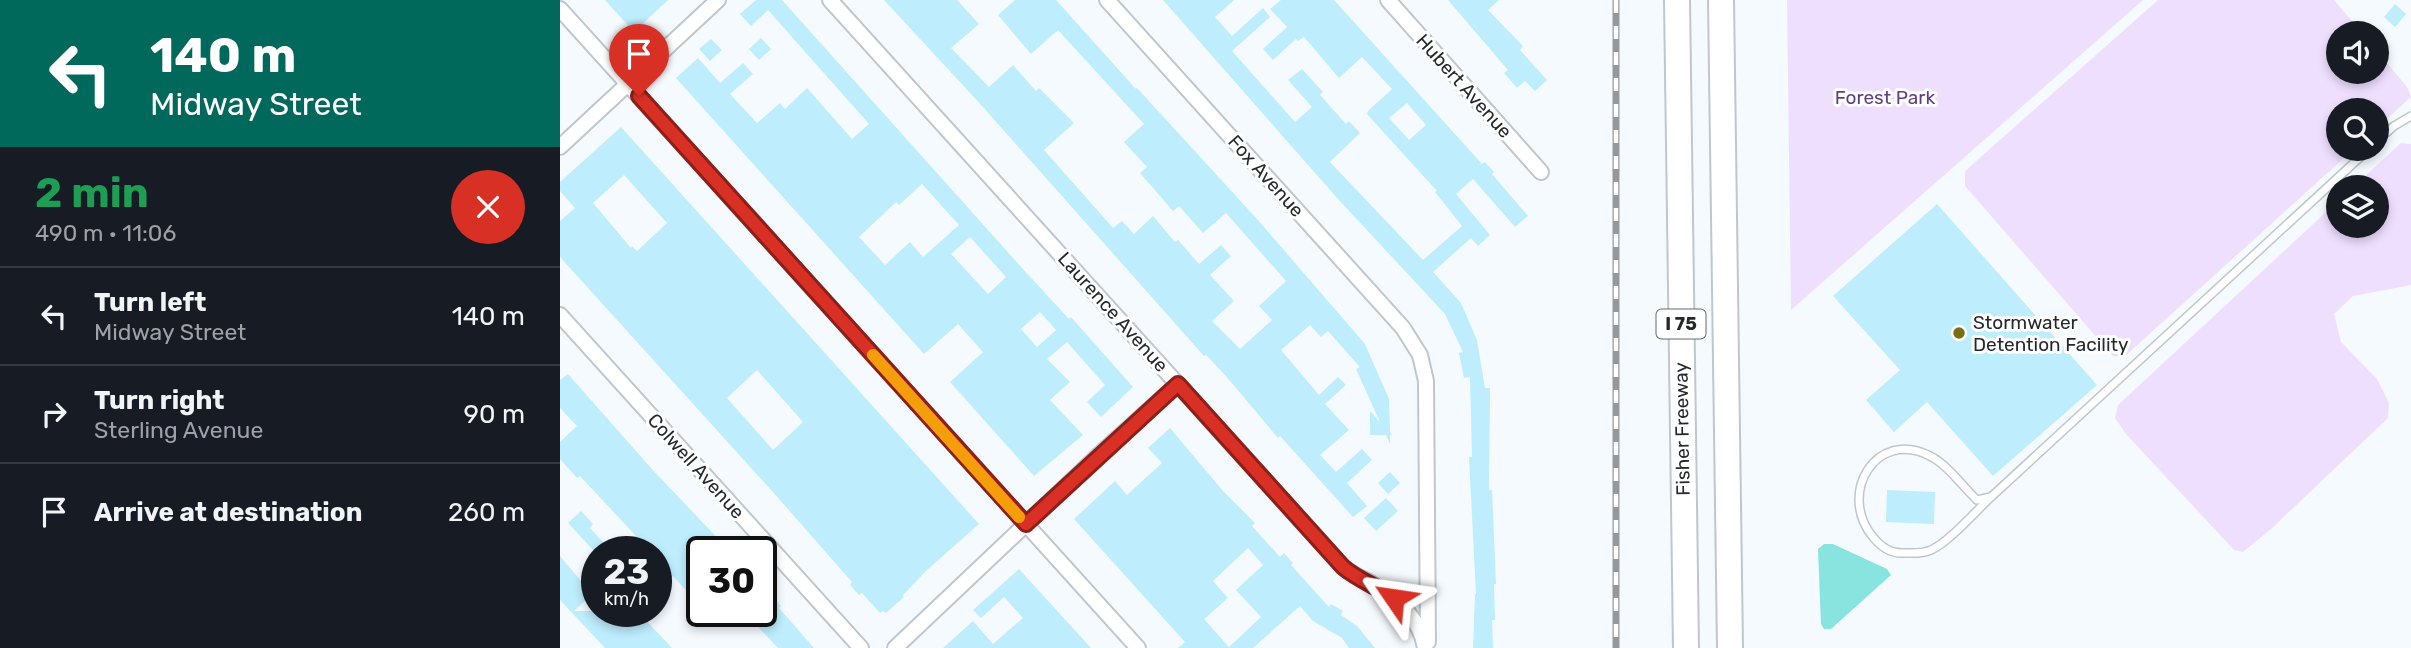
<!DOCTYPE html>
<meta charset="utf-8">
<style>
body{margin:0;font-family:Rubik,sans-serif;background:#20242c;color:#f1f3f6;height:100vh;display:flex;flex-direction:column;font-size:26px;white-space:nowrap}
*{box-sizing:border-box;margin:0}
p{font-size:23px;color:#9ea1a6}
.icon{flex:none;width:38px;height:38px;fill:none;stroke:currentColor;stroke-width:2;stroke-linecap:round;stroke-linejoin:round}
.map{position:relative;flex:1;overflow:hidden}
.side{display:flex;flex-direction:column;background:#171b24;width:560px}
.side>*{flex:none}
.hud{background:#00695c;color:#fff;overflow:hidden}
.controls{position:absolute;left:1766px;top:21px;display:grid;gap:14px}
.controls a{display:grid;place-items:center;width:63px;height:63px;border-radius:50%;background:#171b24;box-shadow:0 4px 10px #0003;font-size:35px}
.speed{position:absolute;left:21px;top:536px;display:flex;gap:14px;font-size:35px;font-weight:700;text-align:center}
.speed>*{display:grid;place-content:center;width:91px;height:91px;border-radius:50%;background:#171b24;box-shadow:0 4px 10px #0003;line-height:1}
.speed small{font-size:18px;font-weight:400}
.speed .limit{border:4px solid #111;border-radius:10px;background:#fff;color:#111}
.pin{position:absolute;display:grid;place-items:center;width:60px;height:60px;color:#fff;margin:-72px -30px;border-radius:50% 50% 50% 0;rotate:-45deg;box-shadow:0 0 7px #0007}
.pin .icon{rotate:45deg}
.me{position:absolute;width:77px;margin:-38px;rotate:302deg;stroke-linejoin:round;filter:drop-shadow(0 0 5px #0008)}
.turn{display:flex;align-items:center;gap:24px;height:147px;padding:0 35px;font-size:32px}
.turn .icon{width:91px;height:91px;stroke-width:2.5}
.turn b{display:block;font-size:49px;line-height:60px}
.round{display:grid;place-items:center;flex:none;width:74px;height:74px;border-radius:37px;background:#20242c}
.overview{display:flex;align-items:center;justify-content:space-between;height:119px;padding:0 35px}
h1{font-size:42px;font-weight:700;line-height:52px;color:#1e9e55}
ul{padding:0;list-style:none}
li{display:flex;align-items:center;gap:21px;height:98px;padding:0 35px;border-top:2px solid #363941}
li div{flex:1}
li b{display:block;font-size:26px}
li em{font-style:normal}
main{display:flex;flex:1;min-height:0}
.map>svg:first-child{display:block}
.green{fill:#eedffe}
.water{fill:#89e4e0}
.building{fill:#beedfd;fill-rule:evenodd}
.lines{fill:none;stroke-linecap:round;stroke-linejoin:round}
.service-casing{stroke:#bfc6ce;stroke-width:10}
.minor-casing{stroke:#bfc6ce;stroke-width:18}
.motorway-casing{stroke:#bfc6ce;stroke-width:28}
.service{stroke:#fff;stroke-width:7}
.minor{stroke:#fff;stroke-width:14}
.motorway{stroke:#fff;stroke-width:24}
.rail-casing{stroke:#95999d;stroke-width:7}
.rail{stroke:#fff;stroke-width:4.5;stroke-dasharray:13;stroke-linecap:butt}
.route-casing{stroke:#8d1f18;stroke-width:18}
.route{stroke:#d93025;stroke-width:12}
.slow{stroke:#f59e0b;stroke-width:12}
.poi-dot{fill:#757011;stroke:#fff;stroke-width:2.5}
.labels{text-anchor:middle;dominant-baseline:central;stroke-width:6;stroke-linejoin:round;paint-order:stroke}
.shield{fill:#fff;stroke:#67696b;stroke-width:2}
.shield-label{font-size:18px;font-weight:bold;fill:#26292c}
.street-label{font-size:19px;fill:#26292c;stroke:#fff}
.park-label{font-size:19px;fill:#633e85;stroke:#fff}
.poi-label{font-size:19px;fill:#26292c;stroke:#fff;text-anchor:start}
</style>
<main>
<section class="side">
<div class="hud">
<div class="turn"><svg class="icon" aria-label="left" viewBox="0 0 24 24"><path d="M17 20v-9H6M10 6l-5 5 5 5"/></svg><div><b>140 m</b>Midway Street</div></div>
</div>
<div class="overview"><div><h1>2 min</h1><p>490 m · 11:06</p></div><a class="round" style="background:#d93025;color:#fff"><svg class="icon" aria-label="close" viewBox="0 0 24 24"><path d="M6 6l12 12M18 6L6 18"/></svg></a></div>
<ul>
<li><svg class="icon" aria-label="left" viewBox="0 0 24 24"><path d="M17 20v-9H6M10 6l-5 5 5 5"/></svg><div><b>Turn left</b><p>Midway Street</p></div><em>140 m</em></li>
<li><svg class="icon" aria-label="right" viewBox="0 0 24 24"><path d="M7 20v-9h11M14 6l5 5-5 5"/></svg><div><b>Turn right</b><p>Sterling Avenue</p></div><em>90 m</em></li>
<li><svg class="icon" aria-label="arrive" viewBox="0 0 24 24"><path d="M6 21V4h12l-3 4 3 4H6"/></svg><div><b>Arrive at destination</b></div><em>260 m</em></li>
</ul>
</section>
<div class="map">
<svg width="1851" height="648" viewBox="0 0 1851 648">
<rect width="100%" height="100%" fill="#f5faff"/>
<path class="green" d="M1227,0h356l-352,310z
M1598,0h176l28,33h-24v39h38l1,-21 30,36 4,10 -34,31 -1,-18h-38v39h16l-230,208 -11,-1 -148,-170v-15z
M1841,143l10,1v141l-58,11 -19,18 7,28 36,37 12,24 -1,15 -117,111 -28,23 -9,-2 -108,-116 -11,-16 3,-13 220,-204v25h38v-39h-23z"/>
<path class="water" d="M1264,544h9l54,25 4,6 -60,54h-7l-3,-5 -3,-75z"/>
<path class="building" d="M45,0h63l-34,32z
M196,0h26l240,268 47,51 2,-2 62,70 -32,30 -14,-15 18,-17 -31,-35 -7,-8 -20,17 23,23 -20,18 33,35 -49,41 -84,-94 33,-30 -25,-28 -34,30 -248,-276 22,-20 22,25 23,-20 10,11 -23,20 27,29 23,-20 5,6 22,-21 45,51 17,-15 -101,-114 -17,16 -11,-12zM362,184l37,41 -36,32 -13,-15 -25,23 -26,-28 37,-35 3,3zM410,237l36,40 -18,17 -37,-40zM480,312l16,18 -19,17 -16,-18z
M324,0h73l22,24 -28,24 38,39 24,-22 23,26 3,-3 35,35 -30,27 69,78 9,-7 12,13 19,-18 22,26 3,-2 21,24 22,-19 10,11 -21,19 24,26 -22,20 28,28 32,-29 -13,-14 27,-25 -60,-68 -23,20 -24,-27 -6,5 -33,-38 7,-6 -23,-25 20,-18 -86,-94 -27,24 -33,-39 17,-15h41l80,89 1,-1 120,131 108,125 24,55 1,33 2,3h-2v9l-4,-9h-16v-24l10,11 -24,-53 4,-2 -32,-36 -7,6 -11,-12 -29,25 38,45 19,-18 8,8 -21,19 24,26 -29,25 16,17 26,-23 10,11 -25,23 20,23 -14,11 -73,-81 -2,2 -53,-63 -19,-20 -2,1 -221,-249z
M603,0h71l-19,17 17,19 31,-28 7,9 -38,34 63,71 17,-15 -24,-27 14,-11 21,23 -3,3 26,29 3,-3 11,12 -30,29 93,98 39,-34 -27,-34 2,-1 -70,-77 1,-3 24,-22 -30,-32 -23,21 -35,-41 -6,4 -2,-2 -23,21 -10,-11 24,-22 -17,-18 11,-9h53l148,164 3,-2 9,10 -2,2 36,42 -13,11 -42,-48 -17,15 34,41 -12,11 -7,-8 -38,34 28,31 16,37 8,48h5l-1,102h3l4,94h-2l1,36h-3l1,28h-20l2,-54h1l-7,-137h3l-2,-80 -6,1 -5,-25 4,-1 -18,-38 -107,-115zM847,103l19,22 -17,15 -20,-22z
M888,0h51l-11,10 35,36 -3,4 27,30 -12,11 -10,-10 -8,7 -13,-15 4,-3z
M1835,4l11,10 -11,13 -11,-10z
M201,38l10,11 -12,11 -10,-11z
M151,39l11,11 -12,11 -11,-12z
M61,127l358,397 -52,46 -24,25 1,2 -18,16 -3,-2 -3,2 -18,-20 -3,2 -9,-10 2,-3 -80,-91 -212,-234v-36l15,-13 -15,-17v-9zM64,175l43,48 -30,28 -5,-5 -1,2 -38,-45zM197,370l46,52 -30,28 -46,-52z
M1377,204l160,181 -104,91 -66,-74 -33,30 -28,-32 34,-30 -67,-74z
M8,374l82,93 75,79 -6,5h-17v57l-29,-32 -7,7 -10,-10 5,-7 -5,-5v-10h-6l-70,-75 -3,2 -17,-19v-17l17,-16 -17,-18v-28z
M610,428l53,63 32,32 -3,3 28,31 4,-4 9,10 -2,2 38,42 2,-3 12,7 -2,4 16,11 18,22h-26l-7,-10 -29,-17 -13,-15 -47,42h-75l7,-6 -111,-123 41,-38 12,14 35,-32 -14,-15zM688,548l15,17 -27,25 25,27 -32,30 -25,-28 24,-21 -15,-17z
M830,472l10,11 -12,11 -10,-11z
M1327,490l48,2 -1,32 -48,-2z
M826,498l12,13 -22,20 -12,-13z
M21,511l12,13 -3,4 21,23h-17l-26,-28z
M0,556l32,38 -18,17h63l35,37h-67l-45,-48z
M459,569l72,79h-148l30,-27 20,23 30,-26 -19,-21 -23,21 -8,-8z
M212,596l9,10 -2,2 35,40h-36l-35,-37h18v-6z"/>
<g class="lines">
<defs>
<path id="service" d="M1816,142l18,-16 17,-10
M1431,497l-14,3c-15,-14 -29,-35 -47,-44 -54,-28 -93,38 -57,81 8,10 18,17 31,16 8,0 19,1 27,-3 18,-8 45,-39 60,-53l378,-348"/>
<path id="minor" d="M270,0l513,567c9,8 19,11 29,17 25,14 48,34 53,64
M547,0l296,328 17,27 6,26 2,261
M828,0l153,172
M0,9l578,639
M0,147l158,-147
M0,315l301,333
M335,648l204,-193 79,-71"/>
<path id="motorway" d="M1117,0l9,648
M1161,0l9,648"/>
</defs>
<use href="#service" class="service-casing"/>
<use href="#minor" class="minor-casing"/>
<use href="#motorway" class="motorway-casing"/>
<use href="#service" class="service"/>
<use href="#minor" class="minor"/>
<use href="#motorway" class="motorway"/>
<defs>
<path id="rail" d="M1056,0v648"/>
</defs>
<use href="#rail" class="rail-casing"/>
<use href="#rail" class="rail"/>
</g>
<g class="lines">
<defs>
<path id="route" d="M79,96l387,428 152,-140 165,183c15,13 35,20 51,31"/>
</defs>
<use href="#route" class="route-casing"/>
<use href="#route" class="route"/>
<path class="slow" d="M313,355l146,162"/>
</g>
<circle class="poi-dot" cx="1399" cy="333" r="7"/>
<g class="labels">
<rect class="shield" x="1096.5" y="309.5" width="49" height="29" rx="5"/>
<g class="shield-label">
<text x="1121" y="324">I 75</text>
</g>
<g class="street-label">
<text transform="translate(904 86) rotate(48)">Hubert Avenue</text>
<text transform="translate(706 176) rotate(48)">Fox Avenue</text>
<text transform="translate(553 312) rotate(48)">Laurence Avenue</text>
<text transform="translate(1122 429) rotate(-91)">Fisher Freeway</text>
<text transform="translate(136 466) rotate(48)">Colwell Avenue</text>
</g>
<g class="park-label">
<text x="1325" y="97">Forest Park</text>
</g>
<g class="poi-label">
<text x="1413" y="322">Stormwater<tspan x="1413" dy="22">Detention Facility</tspan></text>
</g>
</g>
</svg>
<div class="controls">
<a><svg class="icon" aria-label="sound" viewBox="0 0 24 24"><path d="M4 9h4l5-4v14l-5-4H4zM17 9q2 3 0 6"/></svg></a>
<a><svg class="icon" aria-label="search" viewBox="0 0 24 24"><circle cx="10" cy="10" r="6"/><path d="M15 15l6 6"/></svg></a>
<a><svg class="icon" aria-label="layers" viewBox="0 0 24 24"><path d="M12 4l9 5-9 5-9-5zM3 14l9 5 9-5"/></svg></a>
</div>
<div class="speed"><div>23<small>km/h</small></div><div class="limit">30</div></div>
<div class="pin" style="left:79px;top:96px;background:#d93025"><svg class="icon" aria-label="arrive" viewBox="0 0 24 24"><path d="M6 21V4h12l-3 4 3 4H6"/></svg></div>
<svg class="me" style="left:834px;top:598px" viewBox="-20 -20 40 40"><path d="M0-17L14 15 0 8-14 15z" fill="#d93025" stroke="#fff" stroke-width="4"/></svg>
</div>
</main>
